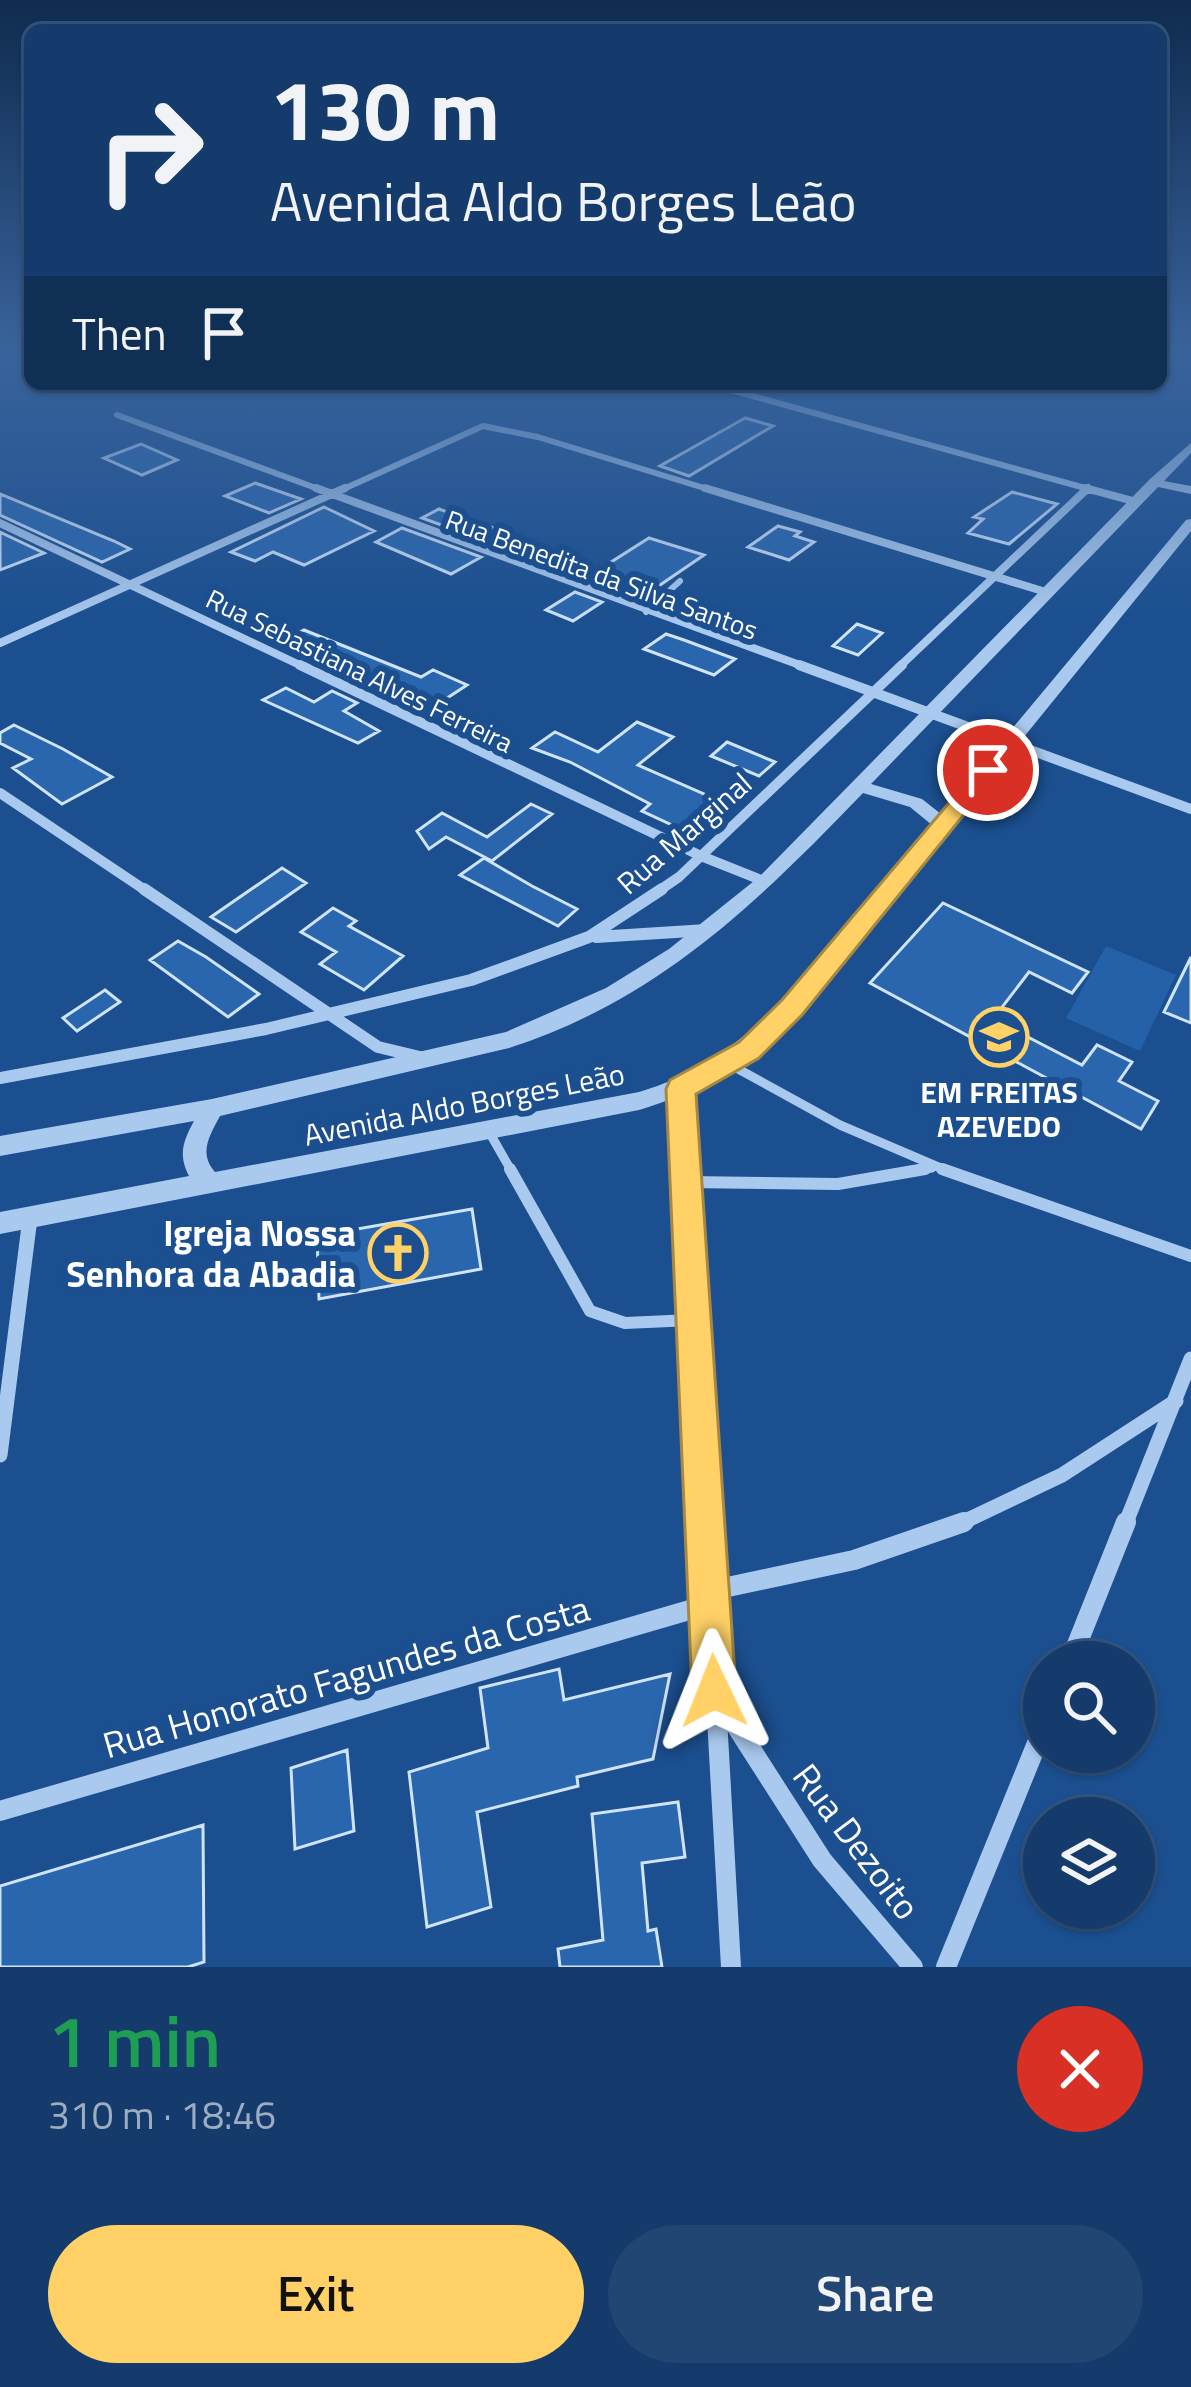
<!DOCTYPE html>
<meta charset="utf-8">
<style>
body{margin:0;font-family:"Titillium Web",sans-serif;background:#214673;color:#f1f3f6;height:100vh;display:flex;flex-direction:column;font-size:45px;white-space:nowrap}
*{box-sizing:border-box;margin:0}
p{font-size:39px;color:#9dadc1}
.icon{flex:none;width:66px;height:66px;fill:none;stroke:currentColor;stroke-width:2;stroke-linecap:round;stroke-linejoin:round}
.map{position:relative;height:1967px;overflow:hidden}
.drawer{display:flex;flex-direction:column;background:#143b6b;flex:1}
.drawer>*{flex:none}
.banner{position:absolute;left:24px;top:24px;width:1143px;height:366px;border-radius:18px;box-shadow:0 3px 9px #0004,0 0 0 3px #33557e;background:#143b6b;color:#f1f3f6;overflow:hidden}
.fabs{position:absolute;left:1023px;top:1641px;display:grid;gap:24px}
.fabs a{display:grid;place-items:center;width:132px;height:132px;border-radius:50%;background:#143b6b;box-shadow:0 3px 9px #0004,0 0 0 3px #33557e;font-size:60px}
.pin{position:absolute;display:grid;place-items:center;width:102px;height:102px;color:#fff;margin:-51px;border:6px solid #fff;border-radius:50%;box-shadow:0 3px 12px #0007}
.me{position:absolute;width:132px;margin:-66px;rotate:358deg;stroke-linejoin:round;filter:drop-shadow(0 0 9px #0008)}
.turn{display:flex;align-items:center;gap:42px;height:252px;padding:0 48px;font-size:54px}
.turn .icon{width:156px;height:156px;stroke-width:2.5}
.turn b{display:block;font-size:84px;line-height:102px}
.then{display:flex;align-items:center;height:114px;padding:0 48px;background:#0003;gap:24px;font-size:45px}
.round{display:grid;place-items:center;flex:none;width:126px;height:126px;border-radius:63px;background:#214673}
.summary{display:flex;align-items:center;justify-content:space-between;height:204px;padding:0 48px}
h1{font-size:72px;font-weight:600;line-height:90px;color:#1e9e55}
.cta{display:flex;gap:24px;margin-top:auto;padding:24px 48px}
.cta a{flex:1;height:138px;border-radius:72px;background:#ffd166;color:#111;font-size:48px;font-weight:600;line-height:138px;text-align:center}
.cta a+a{background:#214673;color:#f1f3f6}
.map>svg:first-child{display:block}
.green{fill:#2461a8}
.building{fill:#2a66ad;stroke:#cfe3fa;stroke-width:3}
.lines{fill:none;stroke-linecap:round;stroke-linejoin:round}
.service-far2{stroke:#a9c9ee;stroke-width:6}
.service-far1{stroke:#a9c9ee;stroke-width:9}
.service{stroke:#a9c9ee;stroke-width:12}
.minor-far5{stroke:#a9c9ee;stroke-width:6}
.minor-far4{stroke:#a9c9ee;stroke-width:8}
.minor-far3{stroke:#a9c9ee;stroke-width:10}
.minor-far2{stroke:#a9c9ee;stroke-width:12}
.minor-far1{stroke:#a9c9ee;stroke-width:15}
.minor{stroke:#a9c9ee;stroke-width:20}
.tertiary{fill:#a9c9ee;fill-rule:evenodd}
.route{fill:#ffd166;stroke:#a68842;stroke-width:3}
.labels{text-anchor:middle;dominant-baseline:central;stroke-width:12;stroke-linejoin:round;paint-order:stroke}
.far-street-label{font-size:27px;fill:#fff;stroke:#1b4f8f}
.street-label{font-size:30px;fill:#fff;stroke:#1b4f8f}
.poi-label{font-size:30px;font-weight:bold;fill:#fff;stroke:#1b4f8f}
.near-poi-label{font-size:36px;font-weight:bold;fill:#fff;stroke:#1b4f8f;text-anchor:end}
.near-street-label{font-size:36px;fill:#fff;stroke:#1b4f8f}
</style>
<div class="map">
<svg width="1191" height="1967" viewBox="0 0 1191 1967">
<rect width="100%" height="100%" fill="#1b4f8f"/>
<path class="green" d="M1106,946l70,29 -36,76 -74,-33z"/>
<path class="building" d="M745,418l28,8 -84,50 -29,-10z
M141,444l36,16 -35,15 -38,-17z
M255,483l46,16 -32,14 -44,-17z
M1012,492l45,12 -48,40 -41,-11 15,-14 -9,-2z
M0,494l114,47 16,8 -28,13 -102,-47z
M324,507l50,24 -70,34 -31,-13 -18,9 -24,-9z
M439,509l78,27 -18,10 -77,-28z
M778,526l22,6 -5,4 19,6 -25,18 -41,-13z
M402,528l79,29 -30,17 -75,-32z
M0,532l44,21 -44,17z
M649,538l55,17 -63,43 -55,-20z
M575,592l27,10 -29,19 -27,-11z
M857,624l25,9 -24,22 -25,-9z
M304,630l117,47 12,-7 34,15 -32,21 -47,-22 -11,7 -97,-48z
M666,634l18,6 51,19 -21,16 -70,-26z
M286,688l28,14 18,-11 25,12 -13,8 35,20 -21,12 -95,-43z
M637,722l36,15 -35,28 91,40 -21,19 -8,-4 -13,12 -45,-21 8,-7 -80,-42 -38,-14 23,-16 43,20z
M14,725l49,24 49,28 -50,27 -49,-36 18,-9 -31,-16v-10z
M727,742l48,20 -16,14 -48,-20z
M531,804l21,10 -60,47 -46,-24 -17,12 -12,-18 25,-18 45,24z
M484,858l48,28 45,23 -19,17 -98,-51z
M282,868l24,15 -70,49 -25,-15z
M943,903l145,69 -16,21 -43,-21 -36,47 89,46 15,-20 35,17 -13,19 39,20 -17,28 -271,-146z
M333,908l23,13 -7,5 54,30 -39,34 -44,-26 16,-12 -35,-20z
M178,941l28,16 53,37 -31,23 -78,-57z
M1191,957v66l-27,-11z
M105,990l15,12 -43,29 -14,-13z
M472,1209l9,60 -162,30 -2,-63z
M559,1669l5,31 106,-26 -17,85 -76,18 1,9 -101,26 14,95 -64,20 -18,-155 79,-24 -8,-60z
M347,1750l7,81 -59,18 -4,-81z
M678,1802l7,55 -43,6 6,68 8,-2 6,38h-102l-2,-18 45,-9 -11,-126z
M203,1825l1,137 -16,5h-188v-81z"/>
<g class="lines">
<path class="service-far2" d="M646,612l34,-31"/>
<path class="service-far1" d="M729,1064l111,61 110,47
M488,1130l24,42
M908,1172l24,-4"/>
<path class="service" d="M510,1169l80,142 35,12 67,-3
M942,1169l249,87
M687,1182l151,2 87,-15"/>
<path class="minor-far5" d="M709,384l387,107
M117,415l207,76
M339,491l144,-65 55,11 176,54"/>
<path class="minor-far4" d="M316,488l492,180
M705,488l344,105
M1085,488l48,13
M0,523l306,145
M0,643l345,-155
M898,668l190,-180"/>
<path class="minor-far3" d="M300,665l401,191 65,26
M799,665l392,144
M0,793l148,99
M657,892l22,-15 223,-212"/>
<path class="minor-far2" d="M144,889l234,158 46,11
M596,937l111,-7
M0,1078l266,-49 205,-49 118,-43 73,-48
M681,1089l5,83"/>
<path class="minor-far1" d="M686,1169l20,356
M0,1455l30,-237
M957,1525l105,-50 114,-74
M1125,1525l66,-166"/>
<path class="minor" d="M706,1522l25,445
M709,1591l145,-31 110,-38
M1070,1662l56,-140
M717,1696l105,164 91,107
M0,1811l710,-207
M946,1967l98,-241"/>
<path class="tertiary" d="M1191,443v10l-27,28 27,5v8l-33,-7 -287,297 51,15 19,15 245,-294 5,-1v12l-391,482c-48,47 -97,78 -161,97l-639,124v-22l189,-36c-11,-21 -6,-35 5,-55l-194,35v-20l212,-37 294,-67 100,-44 63,-39 90,-72 391,-398zM863,793l47,14 22,18c-30,36 -60,72 -90,108 -58,69 -113,133 -203,159l-424,80c-17,-19 -5,-37 5,-56l289,-68c149,-48 248,-145 354,-255z"/>
</g>
<linearGradient id="sky" x2="0" y2="1"><stop stop-color="#0f2b4f"/><stop offset="0.56" stop-color="#39639b"/><stop offset="1" stop-color="#39639b" stop-opacity="0"/></linearGradient>
<rect width="1191" height="624" fill="url(#sky)"/>
<path class="route" d="M988,763l8,2v10l-194,240 -43,43 -63,36 40,597 -7,16 -15,6 -16,-6 -6,-16 -26,-602 4,-9 69,-38 43,-42 199,-235z"/>
<defs>
<symbol id="school-ring" viewBox="-11 -11 22 22"><circle r="9.5" fill="#1b4f8f" stroke="#ffd166" stroke-width="1.5"/><path d="M0-5L7-2L0 1L-7-2ZM-4 1L0 2.5L4 1V4Q0 6-4 4Z" fill="#ffd166"/></symbol>
<symbol id="church-ring" viewBox="-11 -11 22 22"><circle r="9.5" fill="#1b4f8f" stroke="#ffd166" stroke-width="1.5"/><path d="M-1.2-6h2.4v3.5h3.3v2.4h-3.3V6h-2.4V-.1h-3.3v-2.4h3.3Z" fill="#ffd166"/></symbol>
</defs>
<g fill-rule="evenodd">
<use href="#school-ring" x="966" y="1004" width="66" height="66"/>
<use href="#church-ring" x="365" y="1220" width="66" height="66"/>
</g>
<g class="labels">
<g class="far-street-label">
<text transform="translate(602 574) rotate(20)">Rua Benedita da Silva Santos</text>
<text transform="translate(360 670) rotate(26)">Rua Sebastiana Alves Ferreira</text>
</g>
<g class="street-label">
<text transform="translate(684 833) rotate(-41)">Rua Marginal</text>
<text transform="translate(464 1104) rotate(-11)">Avenida Aldo Borges Leão</text>
</g>
<g class="poi-label">
<text x="999" y="1092">EM FREITAS<tspan x="999" dy="34">AZEVEDO</tspan></text>
</g>
<g class="near-poi-label">
<text x="356" y="1232">Igreja Nossa<tspan x="356" dy="41">Senhora da Abadia</tspan></text>
</g>
<g class="near-street-label">
<text transform="translate(346 1676) rotate(-16)">Rua Honorato Fagundes da Costa</text>
<text transform="translate(857 1841) rotate(53)">Rua Dezoito</text>
</g>
</g>
</svg>
<div class="fabs">
<a><svg class="icon" aria-label="search" viewBox="0 0 24 24"><circle cx="10" cy="10" r="6"/><path d="M15 15l6 6"/></svg></a>
<a><svg class="icon" aria-label="layers" viewBox="0 0 24 24"><path d="M12 4l9 5-9 5-9-5zM3 14l9 5 9-5"/></svg></a>
</div>
<div class="pin" style="left:988px;top:770px;background:#d93025"><svg class="icon" aria-label="arrive" viewBox="0 0 24 24"><path d="M6 21V4h12l-3 4 3 4H6"/></svg></div>
<svg class="me" style="left:714px;top:1691px" viewBox="-20 -20 40 40"><path d="M0-17L14 15 0 8-14 15z" fill="#ffd166" stroke="#fff" stroke-width="4"/></svg>
<div class="banner">
<div class="turn"><svg class="icon" aria-label="right" viewBox="0 0 24 24"><path d="M7 20v-9h11M14 6l5 5-5 5"/></svg><div><b>130 m</b>Avenida Aldo Borges Leão</div></div>
<div class="then">Then<svg class="icon" aria-label="arrive" viewBox="0 0 24 24"><path d="M6 21V4h12l-3 4 3 4H6"/></svg></div>
</div>
</div>
<section class="drawer">
<div class="summary"><div><h1>1 min</h1><p>310 m · 18:46</p></div><a class="round" style="background:#d93025;color:#fff"><svg class="icon" aria-label="close" viewBox="0 0 24 24"><path d="M6 6l12 12M18 6L6 18"/></svg></a></div>
<div class="cta"><a>Exit</a><a>Share</a></div>
</section>
